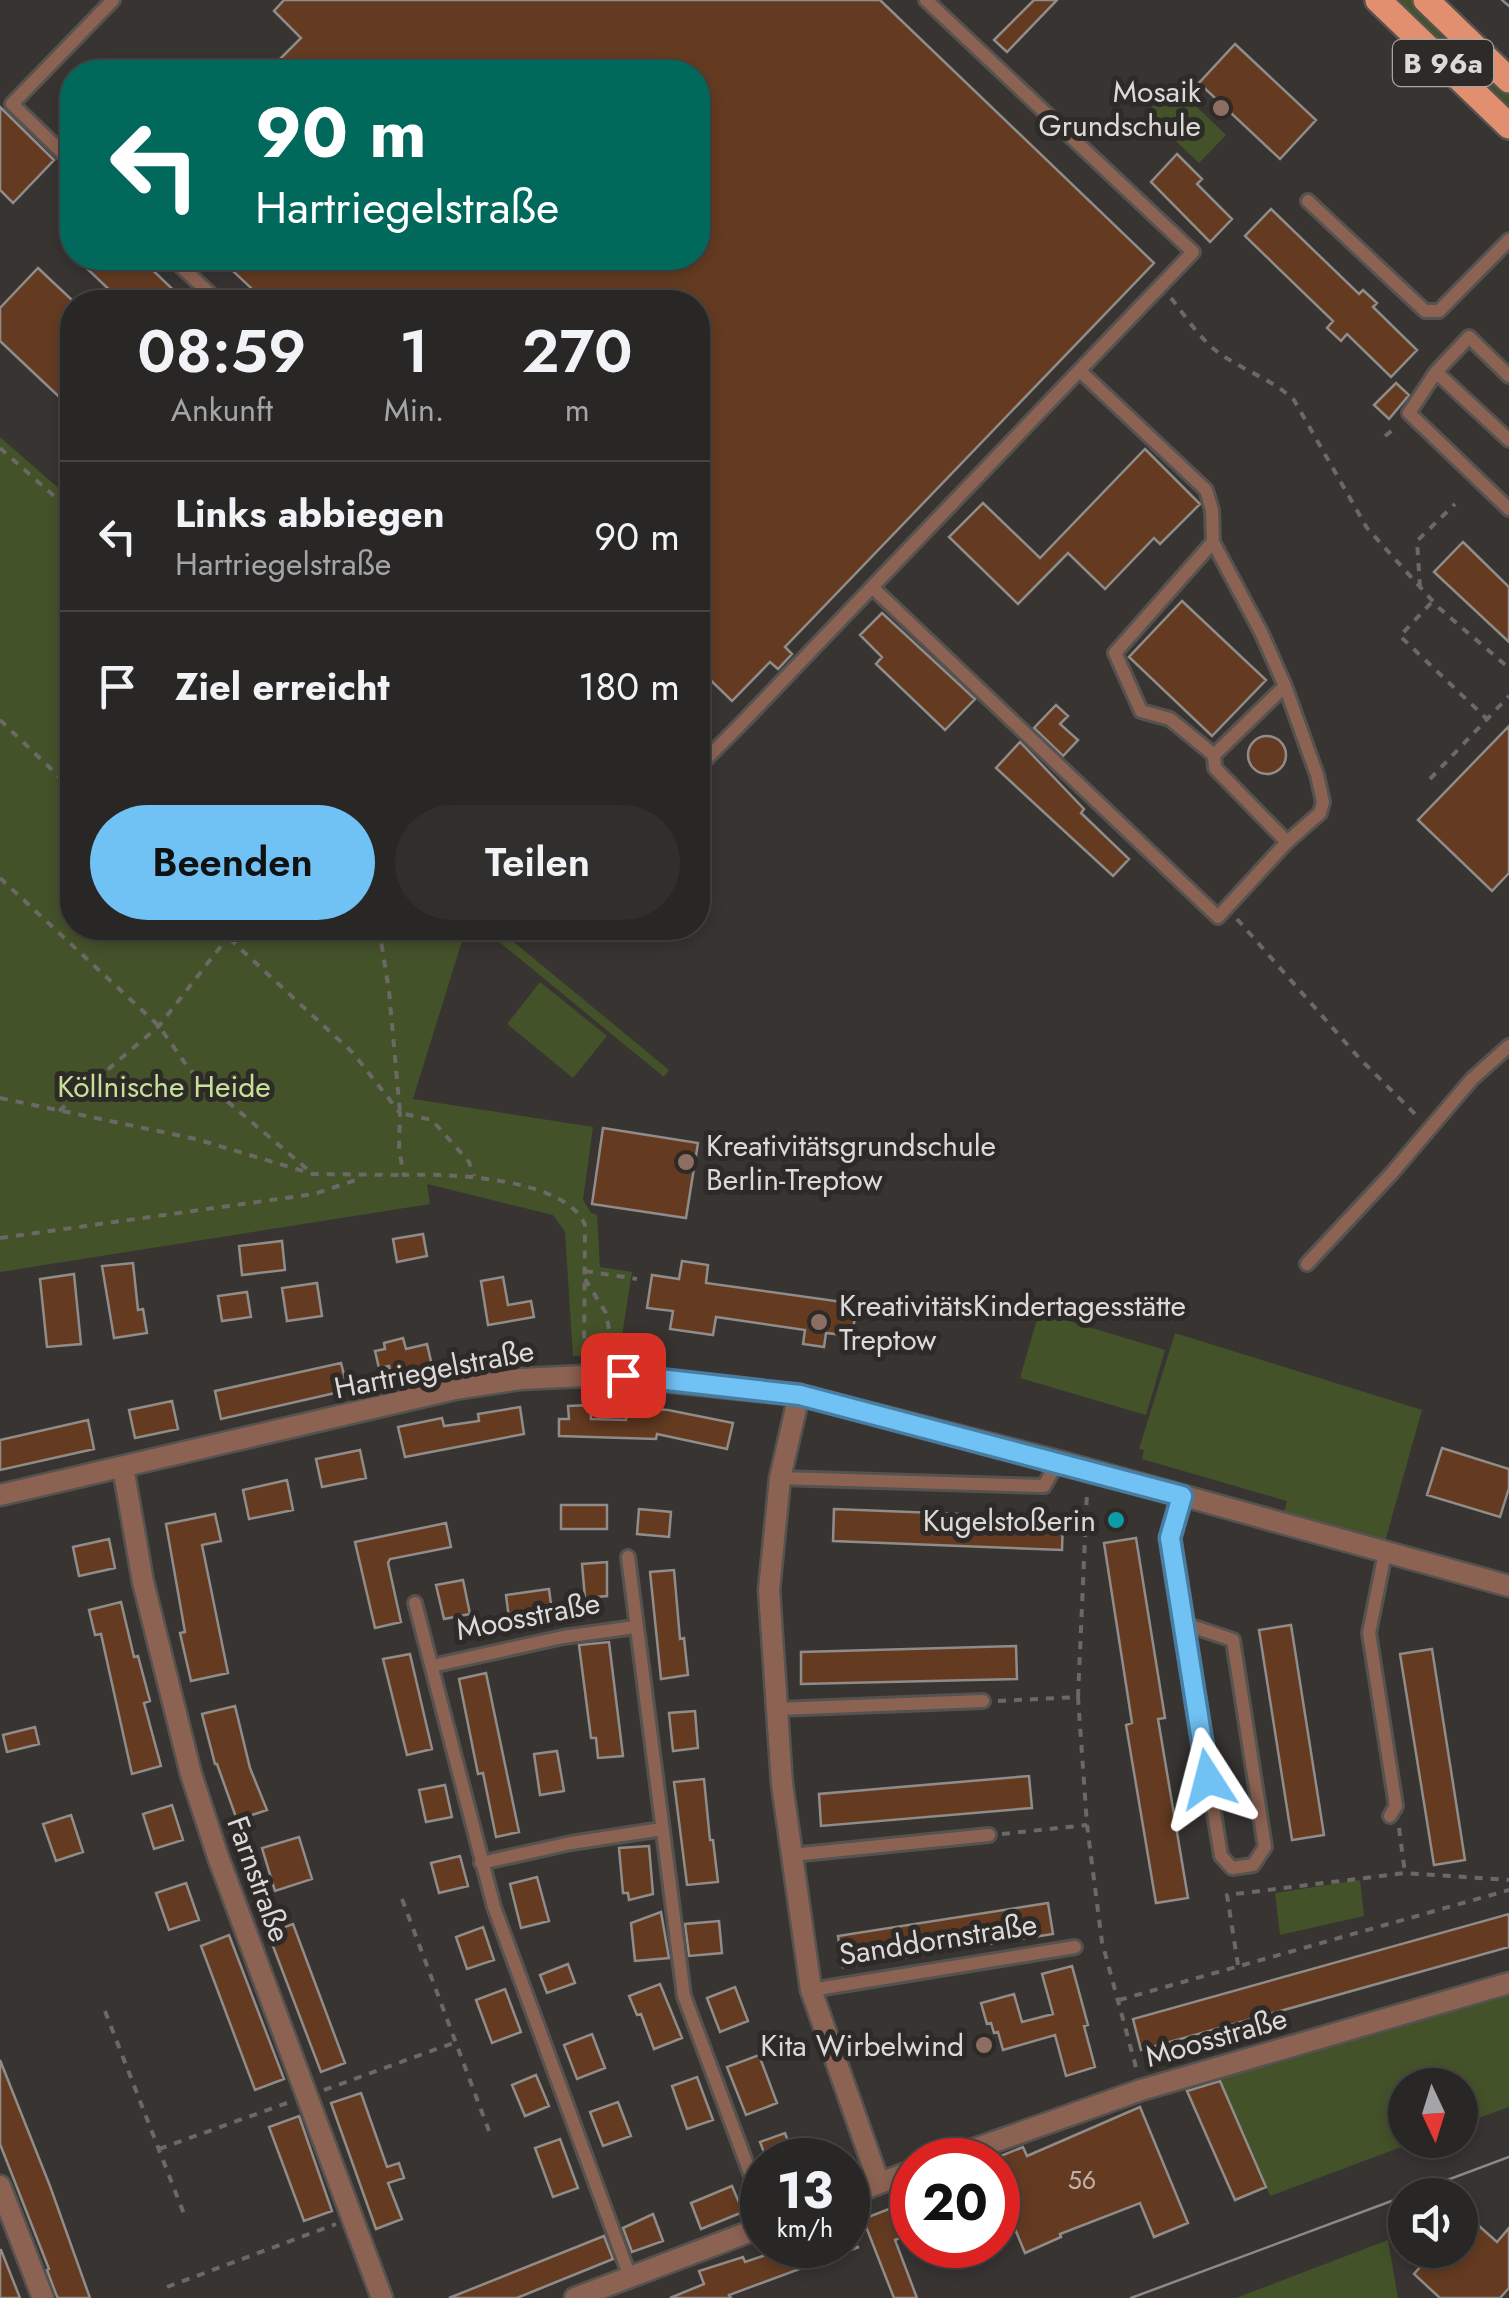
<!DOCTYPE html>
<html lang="de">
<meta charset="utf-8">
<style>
body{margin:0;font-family:Jost,sans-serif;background:#312f2e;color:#f1f3f6;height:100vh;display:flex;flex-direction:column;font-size:38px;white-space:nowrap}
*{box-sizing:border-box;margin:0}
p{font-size:32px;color:#a5a5a7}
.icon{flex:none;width:55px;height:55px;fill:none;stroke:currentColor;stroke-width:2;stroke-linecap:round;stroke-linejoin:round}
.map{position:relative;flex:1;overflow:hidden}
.drawer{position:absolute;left:60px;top:290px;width:650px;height:650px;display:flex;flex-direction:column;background:#292726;border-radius:40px;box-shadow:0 5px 15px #0003,0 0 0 2px #454443}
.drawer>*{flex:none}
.guide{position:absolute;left:60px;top:60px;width:650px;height:210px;border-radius:40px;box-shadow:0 5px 15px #0003,0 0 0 2px #454443;background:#00695c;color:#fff;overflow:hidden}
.needle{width:65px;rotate:176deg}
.buttons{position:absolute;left:1388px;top:2068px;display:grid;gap:20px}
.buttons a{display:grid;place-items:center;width:90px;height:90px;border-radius:50%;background:#292726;box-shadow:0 5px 15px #0003,0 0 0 2px #454443;font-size:50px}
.speed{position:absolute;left:740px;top:2138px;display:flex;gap:20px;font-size:50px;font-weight:700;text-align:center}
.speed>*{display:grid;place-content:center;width:130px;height:130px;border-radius:50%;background:#292726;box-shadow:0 5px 15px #0003,0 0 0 2px #454443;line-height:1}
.speed small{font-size:25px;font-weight:400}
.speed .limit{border:15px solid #d22;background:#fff;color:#111}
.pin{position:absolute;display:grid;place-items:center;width:85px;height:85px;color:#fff;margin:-42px;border-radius:20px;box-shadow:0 5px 15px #0006}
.me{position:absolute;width:110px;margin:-55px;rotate:351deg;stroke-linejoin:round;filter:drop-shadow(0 0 8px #0008)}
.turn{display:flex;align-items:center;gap:35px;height:210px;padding:0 30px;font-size:45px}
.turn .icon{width:130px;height:130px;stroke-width:2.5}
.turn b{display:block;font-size:70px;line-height:85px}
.eta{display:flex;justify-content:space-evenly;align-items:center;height:170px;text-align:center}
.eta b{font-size:60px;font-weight:600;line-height:70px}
.action{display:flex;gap:20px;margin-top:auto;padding:20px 30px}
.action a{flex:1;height:115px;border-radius:60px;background:#70c1f4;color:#111;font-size:40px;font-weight:600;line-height:115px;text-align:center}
.action a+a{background:#312f2e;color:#f1f3f6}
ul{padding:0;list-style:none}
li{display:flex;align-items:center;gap:30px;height:150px;padding:0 30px;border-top:2px solid #454443}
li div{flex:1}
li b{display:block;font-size:38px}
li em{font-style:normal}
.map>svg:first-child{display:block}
.green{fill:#44522a}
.building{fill:#643b21;stroke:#908c8a;stroke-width:2.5}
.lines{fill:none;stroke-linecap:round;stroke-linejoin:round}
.lane-casing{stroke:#555250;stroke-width:18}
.street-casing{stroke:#555250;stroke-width:25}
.primary-casing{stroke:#555250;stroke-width:30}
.path{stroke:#6b6866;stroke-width:4;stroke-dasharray:8 8;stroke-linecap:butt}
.lane{stroke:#8c6353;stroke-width:12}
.street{stroke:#8c6353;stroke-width:20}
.primary{stroke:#e18f6e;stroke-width:25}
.tram{stroke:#8c8a88;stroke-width:2.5}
.route-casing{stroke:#497d9f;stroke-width:25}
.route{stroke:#70c1f4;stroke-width:18}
.education-dot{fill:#8d6e63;stroke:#2d2a28;stroke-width:4}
.culture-dot{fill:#0f9aa8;stroke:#2d2a28;stroke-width:4}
.labels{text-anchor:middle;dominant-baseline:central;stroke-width:10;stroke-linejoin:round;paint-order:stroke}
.number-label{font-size:25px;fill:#beb2ab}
.shield{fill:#2d2a28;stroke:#a8a5a4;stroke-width:2.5}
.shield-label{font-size:28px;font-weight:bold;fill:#dcdad9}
.poi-label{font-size:30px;fill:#dcdad9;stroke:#2d2a28;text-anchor:end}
.park-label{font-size:30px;fill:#c5e198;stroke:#2d2a28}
.street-label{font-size:30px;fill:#dcdad9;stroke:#2d2a28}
</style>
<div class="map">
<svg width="1509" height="2298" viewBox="0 0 1509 2298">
<rect width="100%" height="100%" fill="#373432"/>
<path class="green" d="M1391,0h20l98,94v20z
M1174,85l52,50 -27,28 -53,-50z
M0,437l72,63v428h394l-53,171 180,28 -10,73 8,13 6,2 3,52 32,5 -13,83 -46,1 -8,-124 -12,-17 -126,-31 3,20 -430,68z
M498,929l171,141 -5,7 -172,-141z
M540,982l67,54 -34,42 -66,-54z
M1039,1312l126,38 -19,65 -126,-37z
M1175,1333l247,77 -38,135 -101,-29 4,-15 -145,-42 2,-9 -5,-1z
M1360,1880l4,36 -84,19 -5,-42z
M1509,1995v112l-49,18v-40h-55v55h15l-150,56 -52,-120z
M1388,2240l10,58h-162z"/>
<path class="building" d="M284,0h596l274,263 -369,384 7,7 -14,15 -8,-7 -38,39 -34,-33v-366h-432l-47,-44h479v-186h-431l34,-34 -27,-27z
M1034,0h23l-50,52 -13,-12z
M1235,44l81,76 -36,39 -81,-76z
M0,107l54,53 -41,43 -13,-13z
M1177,154l25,25 -5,5 35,35 -22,23 -59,-60z
M1271,209l88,85 4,-4 14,13 -4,4 44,43 -26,27 -44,-43 -6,7 -14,-13 6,-7 -88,-85z
M76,258h64l46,44h-64z
M38,268l34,32v109l-72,-68v-33z
M1396,383l13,12 -20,24 -15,-14z
M1145,449l55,55 -40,40 -6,-6 -49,51 -37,-36 -50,51 -69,-67 34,-34 57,55z
M1463,542l46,45v55l-75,-70z
M1182,601l84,79 -54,56 -83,-79z
M882,613l93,86 -30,31 -69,-66 6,-7 -22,-22z
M1056,705l12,11 -8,8 18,16 -15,16 -29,-28z
M1509,726v147l-17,18 -74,-71z
M1248 755a19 19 0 1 1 38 0a19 19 0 1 1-38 0Z
M1020,742l64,67 -3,4 48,46 -16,17 -117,-108z
M603,1128l95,15 -12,75 -94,-14z
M423,1234l4,22 -30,6 -4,-23z
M282,1241l3,29 -43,5 -3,-29z
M682,1261l26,4 -2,18 151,21 -5,32 -26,-3 -2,14 -21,-3 2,-14 -89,-13 -3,18 -43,-6 3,-18 -26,-3 5,-33 27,4z
M133,1263l5,47 5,-1 4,24 -33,5 -12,-72z
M74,1274l7,70 -34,3 -7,-68z
M503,1277l5,28 23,-4 3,16 -46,8 -7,-44z
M317,1283l5,33 -35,5 -5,-33z
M247,1292l4,25 -29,4 -4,-25z
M403,1338l3,11 21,-5 6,26 -41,9 -3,-13 -10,2 -4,-17 10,-2 -1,-6z
M341,1363l7,27 -127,29 -6,-28z
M172,1401l6,28 -43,9 -6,-28z
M591,1405v14l35,1 1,-13 41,3 65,13 -6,26 -70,-15 -1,5 -97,-3v-17h10l-1,-13z
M520,1407l4,27 -119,23 -7,-30 44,-9 2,8 35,-5 -1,-7z
M88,1420l6,29 -94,21v-30z
M1442,1448l67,21v19l-9,29 -73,-22z
M360,1450l6,28 -44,9 -6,-28z
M287,1480l6,30 -44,9 -6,-29z
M561,1505h46v24h-46z
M639,1509l32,3 -2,25 -32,-3z
M834,1509l229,9 -1,32 -229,-9z
M215,1514l6,27 -19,4 26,128 -37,8 -11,-48 5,-1 -19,-108z
M446,1523l5,24 -61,12 -2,4 13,59 -26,6 -20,-86z
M1136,1538l29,180 -7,1 30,179 -32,5 -30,-178 6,-2 -28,-180z
M109,1539l6,29 -36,8 -6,-29z
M607,1562v34l-22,2 -3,-34z
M674,1570l6,69 4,-1 4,37 -27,4 -11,-107z
M463,1580l7,34 -26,5 -8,-34z
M549,1589l4,31 -43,6 -4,-31z
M121,1602l13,55 4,-1 12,45 -6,2 17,63 -29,8 -31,-140 -6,1 -6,-25z
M1291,1625l33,210 -32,5 -33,-210z
M609,1642l14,114 -25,2 -2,-20h-5l-12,-93z
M1016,1646l1,33 -216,5v-32z
M1432,1649l33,211 -31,5 -34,-211z
M410,1654l22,95 -25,6 -24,-96z
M486,1673l33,159 -23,5 -13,-64 -5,1 -19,-95z
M235,1706l15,62 17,42 -30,10 -20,-56h-2l-13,-50z
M695,1711l3,37 -25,3 -4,-38z
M35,1727l4,17 -32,8 -4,-17z
M557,1751l7,40 -24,4 -6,-41z
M1029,1776l3,32 -211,18 -2,-32z
M704,1779l6,61h3l5,42 -31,3 -13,-103z
M445,1785l7,32 -26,5 -7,-32z
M172,1805l11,35 -29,9 -11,-35z
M71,1815l12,37 -27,9 -13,-37z
M299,1837l13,42 -37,12 -13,-43z
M649,1846l4,48 -24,6 -1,-7h-5l-4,-45z
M460,1856l8,30 -29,7 -8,-30z
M537,1877l12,44 -28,7 -11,-44z
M186,1883l13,37 -30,10 -13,-37z
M1048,1903l5,31 -210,33 -5,-31z
M661,1912l8,46 -34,3 -4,-38z
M1509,1914v33l-368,103 -8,-31z
M719,1921l3,32 -33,3 -4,-32z
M293,1924l52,139 -24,9 -53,-139z
M483,1927l11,33 -27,9 -11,-32z
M229,1935l55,144 -29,11 -54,-144z
M568,1964l7,19 -28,10 -7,-18z
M1072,1966l16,59 -4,1 11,41 -29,9 -11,-41 -52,15 -5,-18 -4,1 -3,-10 -4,1 -6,-21 33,-9 8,28 31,-8 -11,-40z
M660,1984l22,54 -28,11 -13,-35 -4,1 -8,-19z
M735,1987l13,34 -28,11 -13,-34z
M505,1989l16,43 -29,11 -16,-43z
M592,2034l13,34 -28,11 -13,-34z
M759,2055l18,48 -31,12 -19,-48z
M0,2060l50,126 40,112h-32l-2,-4 -9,-24 2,-1 -49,-125z
M536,2075l13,31 -24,10 -13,-31z
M697,2077l16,43 -26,9 -15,-43z
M1220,2081l46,106 -31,13 -48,-109z
M361,2093l26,74 12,-4 5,15 -16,5 14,36 -26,10 -45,-126z
M618,2102l13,34 -28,10 -13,-34z
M1140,2107l48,116 -34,14 -14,-34 -80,31 1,3 -36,16 -27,-65v-31l25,-10 4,9z
M299,2116l33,95 -28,10 -35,-94z
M785,2133l10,27h-28l-7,-18z
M560,2139l18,49 -25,9 -18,-49z
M732,2186l11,26 -42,17 -10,-26z
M894,2207l11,29 -10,4 22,58h-23l-31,-79z
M1460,2209l37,33 12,-14v60l-9,10h-60l-26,-24 21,-24h25z
M653,2214l10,27 -31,11 -9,-24z
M604,2236l9,23 -74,30 -22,9h-68z
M796,2245l63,2 -130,48 2,3h-61l34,-14 -5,-13 44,-14 2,5z
M0,2250h1l19,48h-20z"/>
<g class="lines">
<defs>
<path id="lane" d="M72,162l-60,-58 101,-104
M1308,201l117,110h14l70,-71
M172,258l47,44
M1436,372l73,68
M1509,376l-40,-39 -33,35 -27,41 100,96
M1213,542l-98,111 26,58 29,8 44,36
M872,587l346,330 69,-75 33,-29 3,-11 -6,-27 -32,-89 -24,-54 -48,-90 -1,-32 -6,-20 -126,-119
M1285,686l-71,69 1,13 72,74
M698,761l3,3 38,-38 454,-474 -267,-252
M1307,1264l85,-91 80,-94 37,-33
M780,1478l264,8 14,-25
M1385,1553l-16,80 27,173 -6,10
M628,1557l56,439 78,209
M415,1603l79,304 136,370
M1182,1623l51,17 32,207 -12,18 -21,3 -11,-12 -51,-318 12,-42
M432,1666l131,-29 72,-10
M777,1709l206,-8
M792,1855l197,-20
M481,1863l90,-20 91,-14
M811,1990l264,-43"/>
<path id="street" d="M799,1395l-19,83 -11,112 13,194 29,206 68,193
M123,1467l20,115 48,192 27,83 164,441
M0,1495l455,-106 66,-10 84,-4 194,20 259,66 451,125
M943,2160l198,-70 368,-107
M0,2186l43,112
M848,2195l64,-24
M575,2298l187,-71"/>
<path id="primary" d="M1378,0l131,126
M1426,0l83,80"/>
</defs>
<use href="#lane" class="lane-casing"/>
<use href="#street" class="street-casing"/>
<use href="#primary" class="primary-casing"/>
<path class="path" d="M1171,298c15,19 29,41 48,55 25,18 53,26 75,47l73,128 72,80 70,60
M1385,436l12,-9
M0,448l72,64
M1420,587l-3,-46 38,-37
M1431,603l-31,33 87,83
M0,720l72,69
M1430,779l79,-83
M0,878l159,148 30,43 124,105
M1237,919l123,140 59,59
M218,928l135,125 47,60 -1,37 5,25c44,-2 163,3 181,50l-1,130
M379,928l10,63 11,122 32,7 37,42 5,14
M0,1098l196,41 117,35 91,1
M59,1111l100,-85 69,-89
M0,1238l314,-44 48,-16
M585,1271l52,8
M585,1279l21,34 8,44
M1078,1697l9,-205
M998,1701l80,-4 9,128 15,117 35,129
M1399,1828l6,45
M1002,1834l85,-9
M402,1899l87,232
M1238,1965l-11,-70 178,-22 104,7
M1119,2000l390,-110
M105,2011l79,203
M324,2090l132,-48
M159,2149l128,-46
M167,2287l169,-63"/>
<use href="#lane" class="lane"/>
<use href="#street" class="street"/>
<use href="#primary" class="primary"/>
<path class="tram" d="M1502,0l7,6
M1407,2195l102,-38
M1131,2298l274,-102"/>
</g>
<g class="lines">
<defs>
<path id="route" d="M623,1375l177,20 382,101 -12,42 38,241"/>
</defs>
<use href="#route" class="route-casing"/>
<use href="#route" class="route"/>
</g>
<g class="education-dot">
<circle cx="1221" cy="108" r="10"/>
<circle cx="686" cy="1162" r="10"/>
<circle cx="819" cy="1322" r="10"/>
<circle cx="984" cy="2045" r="10"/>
</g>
<circle class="culture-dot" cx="1116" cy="1520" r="10"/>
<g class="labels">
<g class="number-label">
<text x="1082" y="2180">56</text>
</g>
<rect class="shield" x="1393" y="40" width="100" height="46" rx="8"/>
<g class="shield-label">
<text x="1443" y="63">B 96a</text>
</g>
<g class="poi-label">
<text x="1201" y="91">Mosaik<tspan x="1201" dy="34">Grundschule</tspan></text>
<text x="706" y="1145" text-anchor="start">Kreativitätsgrundschule<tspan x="706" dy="34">Berlin-Treptow</tspan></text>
<text x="839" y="1305" text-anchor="start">KreativitätsKindertagesstätte<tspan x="839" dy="34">Treptow</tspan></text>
<text x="1096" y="1520">Kugelstoßerin</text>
<text x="964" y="2045">Kita Wirbelwind</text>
</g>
<g class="park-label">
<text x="164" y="1086">Köllnische Heide</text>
</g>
<g class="street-label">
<text transform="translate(434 1369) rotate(-11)">Hartriegelstraße</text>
<text transform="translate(528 1616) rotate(-11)">Moosstraße</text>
<text transform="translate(259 1879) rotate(70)">Farnstraße</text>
<text transform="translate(938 1939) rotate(-9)">Sanddornstraße</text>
<text transform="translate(1216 2037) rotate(-16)">Moosstraße</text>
</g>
</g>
</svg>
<div class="buttons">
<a><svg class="needle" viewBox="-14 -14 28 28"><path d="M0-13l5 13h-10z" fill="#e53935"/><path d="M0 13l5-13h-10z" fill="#a5a5a7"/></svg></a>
<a><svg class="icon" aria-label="sound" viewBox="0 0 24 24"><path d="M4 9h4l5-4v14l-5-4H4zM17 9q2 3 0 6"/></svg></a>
</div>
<div class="speed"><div>13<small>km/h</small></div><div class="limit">20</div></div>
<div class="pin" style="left:623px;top:1375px;background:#d93025"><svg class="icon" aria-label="arrive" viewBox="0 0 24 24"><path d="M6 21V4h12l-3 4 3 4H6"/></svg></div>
<svg class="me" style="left:1208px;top:1779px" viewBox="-20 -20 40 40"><path d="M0-17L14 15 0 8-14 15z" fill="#70c1f4" stroke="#fff" stroke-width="4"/></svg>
<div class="guide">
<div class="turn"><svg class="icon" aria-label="left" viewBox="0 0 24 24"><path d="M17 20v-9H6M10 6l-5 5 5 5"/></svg><div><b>90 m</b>Hartriegelstraße</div></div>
</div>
<section class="drawer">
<div class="eta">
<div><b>08:59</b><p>Ankunft</p></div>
<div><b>1</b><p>Min.</p></div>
<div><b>270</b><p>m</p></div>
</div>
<ul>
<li><svg class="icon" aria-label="left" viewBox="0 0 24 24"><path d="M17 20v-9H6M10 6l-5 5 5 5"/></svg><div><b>Links abbiegen</b><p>Hartriegelstraße</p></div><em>90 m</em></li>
<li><svg class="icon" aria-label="arrive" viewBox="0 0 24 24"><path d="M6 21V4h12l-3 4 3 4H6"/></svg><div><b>Ziel erreicht</b></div><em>180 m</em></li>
</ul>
<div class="action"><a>Beenden</a><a>Teilen</a></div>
</section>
</div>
